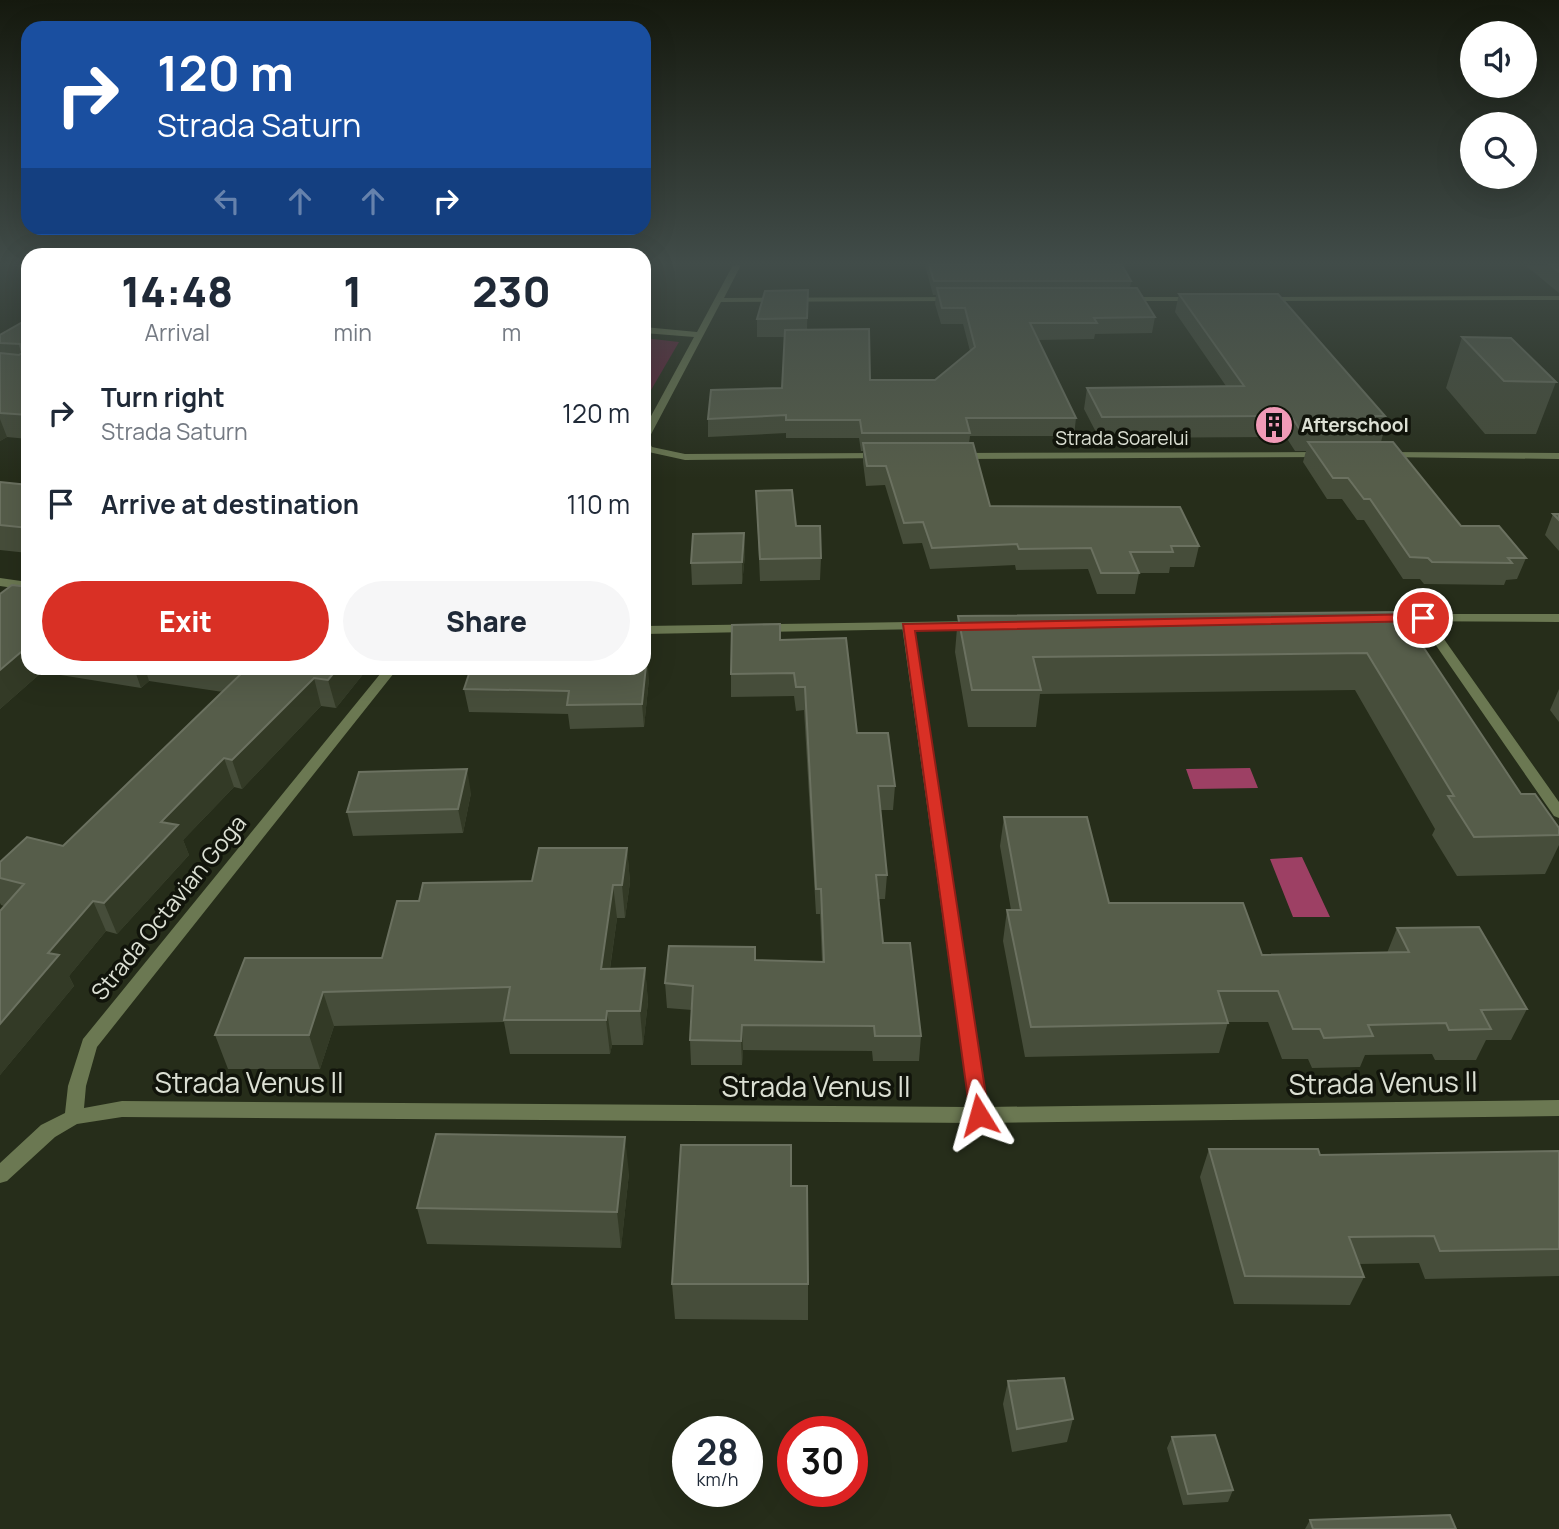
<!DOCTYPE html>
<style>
body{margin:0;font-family:Manrope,sans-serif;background:#f6f6f7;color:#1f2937;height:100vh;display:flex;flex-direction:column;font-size:26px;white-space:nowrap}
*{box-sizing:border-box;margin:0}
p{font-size:23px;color:#747a83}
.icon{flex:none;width:38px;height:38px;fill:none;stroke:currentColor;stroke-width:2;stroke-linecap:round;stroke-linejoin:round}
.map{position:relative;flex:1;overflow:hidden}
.drawer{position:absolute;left:21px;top:248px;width:630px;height:427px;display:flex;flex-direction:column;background:#fff;border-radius:21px;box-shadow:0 7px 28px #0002}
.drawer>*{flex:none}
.top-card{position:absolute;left:21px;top:21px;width:630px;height:214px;border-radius:21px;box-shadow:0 7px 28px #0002;background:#1a4fa0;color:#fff;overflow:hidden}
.fabs{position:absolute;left:1460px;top:21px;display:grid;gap:14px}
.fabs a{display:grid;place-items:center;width:77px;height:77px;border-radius:50%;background:#fff;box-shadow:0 7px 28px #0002;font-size:35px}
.speed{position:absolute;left:672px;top:1416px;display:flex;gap:14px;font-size:35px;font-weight:700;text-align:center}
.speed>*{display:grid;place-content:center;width:91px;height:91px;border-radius:50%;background:#fff;box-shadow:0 7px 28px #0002;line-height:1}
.speed small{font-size:18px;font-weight:400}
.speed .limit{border:10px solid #d22;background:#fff;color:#111}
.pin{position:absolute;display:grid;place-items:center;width:60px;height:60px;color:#fff;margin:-30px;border:4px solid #fff;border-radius:50%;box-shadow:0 2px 7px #0007}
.me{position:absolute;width:77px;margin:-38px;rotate:352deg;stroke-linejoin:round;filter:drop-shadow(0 0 5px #0008)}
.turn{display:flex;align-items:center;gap:24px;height:147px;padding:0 21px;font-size:32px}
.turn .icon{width:91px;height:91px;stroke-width:2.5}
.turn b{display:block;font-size:49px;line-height:60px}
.lanes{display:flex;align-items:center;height:66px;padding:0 21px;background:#0003;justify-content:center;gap:35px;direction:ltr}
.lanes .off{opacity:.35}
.eta{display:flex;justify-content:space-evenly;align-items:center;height:119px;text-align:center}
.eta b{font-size:42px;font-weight:800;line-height:49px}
.cta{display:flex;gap:14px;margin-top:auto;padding:14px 21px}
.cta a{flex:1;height:80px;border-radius:42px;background:#d93025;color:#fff;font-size:28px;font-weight:800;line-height:80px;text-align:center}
.cta a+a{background:#f6f6f7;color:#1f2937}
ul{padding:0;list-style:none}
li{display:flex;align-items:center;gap:21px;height:91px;padding:0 21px}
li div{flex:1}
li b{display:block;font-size:26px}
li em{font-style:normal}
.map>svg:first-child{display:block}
.green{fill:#65223d}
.water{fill:#9d4064}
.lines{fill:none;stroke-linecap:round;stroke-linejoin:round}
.minor{fill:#6b7852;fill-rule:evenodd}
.tertiary{fill:#6b7852;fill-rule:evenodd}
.wall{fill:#464d3a}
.shaded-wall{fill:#333a26}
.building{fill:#565d4a;stroke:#6b7160;stroke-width:2}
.route{fill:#d93025;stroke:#8d1f18;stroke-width:2}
.labels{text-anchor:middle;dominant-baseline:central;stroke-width:7;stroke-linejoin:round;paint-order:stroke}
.far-poi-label{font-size:19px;font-weight:bold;fill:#dce0d4;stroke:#11140b;text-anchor:start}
.far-street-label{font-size:19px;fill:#dce0d4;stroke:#11140b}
.street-label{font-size:23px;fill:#dce0d4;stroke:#11140b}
.near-street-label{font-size:28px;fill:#dce0d4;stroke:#11140b}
</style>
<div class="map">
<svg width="1559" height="1529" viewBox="0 0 1559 1529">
<rect width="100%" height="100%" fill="#262d1a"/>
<path class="green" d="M644,338l35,4 -35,60z"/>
<path class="water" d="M1250,768l8,20 -65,1 -7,-20z
M1302,857l28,60h-37l-23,-58z"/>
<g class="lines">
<path class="minor" d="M11,265h17v3z
M733,265h8l-17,33 231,-1 4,2 -4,2 -234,1 -73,138 4,7 33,7 197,-1 5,3 -1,2 -201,2 -41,-9v-22l50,-92 -50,-4v-6l53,5z
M1559,296v4l-293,1 -4,-2 4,-2z
M1126,297h71l4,2 -4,2h-74v-4z
M1323,452l5,3 -1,2 -369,2 -5,-3 5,-3z
M1385,452l174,1v6l-178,-2 -1,-2z
M1423,614l4,1 132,187v16l-5,-2 -137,-198z
M908,622l6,4 73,481 572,-7v16l-580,7 -857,-6 -45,7 -22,13 -48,44 -7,2v-20l41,-38 24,-12 3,-27 15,-47 302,-371h13l-301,379 -11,39 -2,22 38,-7 847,6 -67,-481z"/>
<path class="tertiary" d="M0,578l28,4v8l-28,-4z
M1387,614h172v8l-176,-1 -2,-3z
M975,621l6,4 -2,3 -335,6v-8z"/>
</g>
<path class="wall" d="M925,265h197l9,16 -1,7 25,29 -3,16 -57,1 -1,5 -56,1 38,78 -2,18h-104l-1,7 21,63 209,40 -5,21h-24l-1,6h-30l-4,21h-38l-9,-25 -72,1 -1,-5 -85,4 -8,-26 -19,1 -18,-59 -19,1 -3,-24v-11h-2l-2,-13h-73v-5l-78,4v-18l74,-31 3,-51h-28v-18l51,-29 -1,40 63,50h65l35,-29 -7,-27h-22l-6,-20 1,-9h-3z
M1525,265h34v28z
M1179,294l206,122 -3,10 2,4 -3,12 80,84 65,32 -9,21 -11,1 -2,5 -80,-1 -4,-5h-17l-39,-59h-7l-15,-21h-15l-24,-37 3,-11h-11l-9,-14 -187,1 -15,-29 3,-21 139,-2 -51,-74z
M28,319v120l-21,-2 -7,4v-106z
M1462,337l94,45 -20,52h-51l-39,-46z
M0,482l28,3v68l-28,-3z
M756,491l40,35 25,32 -1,22 -60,1z
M1553,514h6v37l-14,-16z
M744,533l1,22 -3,29 -50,1 -1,-22z
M0,594l28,74h340l-32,40 -15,-2 -79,83 -8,-2 -51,53 6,15 -72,79 -11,-3 -37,45 5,10 -74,89v-164l4,-5 -3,-1 -1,-2v-41l63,-16 160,-154 -74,-11 -8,7 -99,-16 -42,37z
M1400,612l121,182 38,34v17l-14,29 -88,2 -25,-41 3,-6 -80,-139 -315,4 -4,33h-68l-13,-75 3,-36z
M780,640l77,93 38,53 -2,24h-13l7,65 -2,24h-7l5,44 38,93 -2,25h-46l-1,-10 -129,-1 -1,15h-51l-1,-25 2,-30 -25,-2 -2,-25 91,-23 66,2 -2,-48h-4l-12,-204 -8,1 -2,-15 -63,1v-23z
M649,679l-5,48 -74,2 -2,-15 -99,-2 -5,-23z
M1559,689v33l-9,-12z
M471,793l-8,40 -110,3 -6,-24z
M1004,817l105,86 153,52 125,-2 10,-25 130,81 -16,31h-25l-10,20h-41l-3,-6 -67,1 -5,12 -48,1 -4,-9h-26l-14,-37h-40l-9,31 -194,4 -22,-116 4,-31h4l-11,-64z
M627,848l3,34 -5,36h-8l-7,51 35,-1 3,34 -5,43h-31l-2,9h-100l-6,-32 -170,4 -14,43h-92l-13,-34 167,-77 37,-57 113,-20z
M1209,1149l111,6 239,-4v125l-134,3 -6,-16 -60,1 5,13 -14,28 -116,-1 -34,-127z
M629,1173l-8,75 -194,-4 -10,-36z
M791,1186l17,98v36l-133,-1 -3,-35z
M1008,1381l65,38 -6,23 -55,10 -9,-48z
M1172,1437l61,53 -5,12 -45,3 -16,-57z
M1310,1520l146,9h-151z"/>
<path class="shaded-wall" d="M0,419l7,18 -7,4z
M744,533l1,22 -3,29v-22z
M28,646v22h12l2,4 -42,37v-39z
M647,656l2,23 -5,48 -2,-23z
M134,668h11l4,13 -8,7z
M338,668h30l-32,40 -8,-28z
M314,678l7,28 -79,83 -10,-29z
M224,758l10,29 -51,53 6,15 -72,79 -13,-31 57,-81z
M467,769l4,24 -8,40 -5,-24z
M627,848l3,34 -5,36 -3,-33z
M613,885l4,33 -12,85 -4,-34z
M93,901l13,30 -37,45 5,10 -74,89v-51l48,-71z
M645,968l3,34 -5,43 -3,-34z
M323,992l11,34 -14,43 -11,-34z
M607,1011l5,34 -2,9 -4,-34z
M742,1025l1,25 -1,15 -1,-24z
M625,1137l4,36 -8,75 -4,-36z"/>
<path class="building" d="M929,265h193l9,16h-197z
M1550,265h9v7z
M937,288h200l18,29 -61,1 3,5h-67l46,95h-110l4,15h-108l-2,-13h-74v-5l-78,4 3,-29 71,-2 3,-58 84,-1 1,51h65l40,-33 -10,-39h-23z
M808,290l-1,28 -50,1 8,-28z
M1179,294h99l107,122h-11l10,14h-84l-9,-14 -189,1 -15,-29 157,-2z
M28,319v96l-28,-2v-60l19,2 3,-2 -2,-9 -20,-1v-8z
M1462,337l49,1 45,44 -52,-1z
M1308,442h85l68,84h38l27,32h-18l4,5 -80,-1 -4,-4 -18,-1 -40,-58h-6l-16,-21h-15z
M863,443h110l17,63 190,1 19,39h-28l2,6h-43l9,21h-38l-10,-25 -72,1 -2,-5 -85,4 -9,-26 -19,1 -18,-57h-19z
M0,482l28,3v43l-28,-3z
M792,490l4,36h24l1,32 -61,1 -4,-68z
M1553,514h6v6z
M744,533l-2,29 -51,1 2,-29z
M12,585l16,2v59l-28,24v-76z
M1400,612l121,182h14l24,34v7l-85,2 -26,-41h6l-87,-143 -334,4 8,33h-69l-14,-74z
M780,624v16l66,-2 11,95h31l7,53h-17l9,89h-11l7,68h27l11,93h-46l-1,-10 -132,-1 -1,16 -51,-1 3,-54 -28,-3 4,-37 86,1v13l69,2 -3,-73h-5l-11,-202h-9l-2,-14 -63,1 1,-49z
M644,656h3l-5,48 -75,1 2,-14 -105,-2 7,-21h173z
M247,668h91l-10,12 -14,-2 -82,82 -8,-2 -63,64 17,3 -74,78 -11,-2 -45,52 11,2 -59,69v-113l24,-27 -24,-6v-16l27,-25 36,9z
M467,769l-9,40 -111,3 12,-40z
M1004,817h83l22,86h134l19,52 147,-3 -12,-24 82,-1 48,82 -46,1 10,19 -42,1 -3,-7 -78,2 5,11 -49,2 -4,-9h-27l-15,-38h-60l10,32 -197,4 -24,-117h14z
M539,848h88l-5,37h-9l-12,84 44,-1 -5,43h-33l-1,9h-102l6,-33 -187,5 -14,43h-94l30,-77h137l15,-57h22l4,-18 109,-2z
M436,1134l189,3 -8,75 -200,-4z
M681,1145h110v41h16l1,98h-136z
M1209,1149h109l2,6 239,-4v98l-119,2 -6,-15 -85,1 15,40 -119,-1z
M1064,1378l9,41 -56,10 -9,-48z
M1215,1435l18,55 -45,4 -16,-57z
M1450,1515l6,14h-143l-3,-9z"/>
<linearGradient id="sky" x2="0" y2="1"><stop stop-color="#15190e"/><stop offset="0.55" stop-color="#414c49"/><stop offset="1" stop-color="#414c49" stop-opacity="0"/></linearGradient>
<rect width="1559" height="479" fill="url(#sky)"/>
<path class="route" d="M1423,614l7,4 -2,3 -513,10 74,484 -3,6 -7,2 -8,-2 -68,-497z"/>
<defs>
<symbol id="building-disc" viewBox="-11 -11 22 22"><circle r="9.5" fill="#f09ab7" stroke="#11140b"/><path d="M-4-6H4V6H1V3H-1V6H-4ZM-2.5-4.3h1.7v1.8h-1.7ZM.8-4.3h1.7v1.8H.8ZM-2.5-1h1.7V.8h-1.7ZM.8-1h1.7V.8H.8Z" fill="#111"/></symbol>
</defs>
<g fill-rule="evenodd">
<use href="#building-disc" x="1252" y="403" width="44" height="44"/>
</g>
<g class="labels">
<g class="far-poi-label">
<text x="1301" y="425">Afterschool</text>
</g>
<g class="far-street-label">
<text x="1122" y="438">Strada Soarelui</text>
</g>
<g class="street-label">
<text transform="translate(168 907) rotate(-51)">Strada Octavian Goga</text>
</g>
<g class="near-street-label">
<text x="249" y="1082">Strada Venus II</text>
<text transform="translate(1383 1082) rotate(-1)">Strada Venus II</text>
<text x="816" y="1086">Strada Venus II</text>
</g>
</g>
</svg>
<div class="fabs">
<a><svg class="icon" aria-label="sound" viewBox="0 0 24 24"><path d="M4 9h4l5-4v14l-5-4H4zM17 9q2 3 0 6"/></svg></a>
<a><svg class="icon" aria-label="search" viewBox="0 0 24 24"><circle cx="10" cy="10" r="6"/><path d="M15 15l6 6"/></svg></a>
</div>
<div class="speed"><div>28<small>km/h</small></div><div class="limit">30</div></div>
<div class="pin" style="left:1423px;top:618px;background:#d93025"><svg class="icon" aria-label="arrive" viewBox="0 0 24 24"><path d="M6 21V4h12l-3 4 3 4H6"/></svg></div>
<svg class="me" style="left:979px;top:1115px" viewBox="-20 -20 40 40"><path d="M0-17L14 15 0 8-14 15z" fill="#d93025" stroke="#fff" stroke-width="4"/></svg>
<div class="top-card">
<div class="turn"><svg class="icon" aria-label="right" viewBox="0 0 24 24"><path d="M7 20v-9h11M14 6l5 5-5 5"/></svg><div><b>120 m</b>Strada Saturn</div></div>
<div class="lanes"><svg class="icon off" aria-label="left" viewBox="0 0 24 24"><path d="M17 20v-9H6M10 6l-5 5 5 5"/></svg><svg class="icon off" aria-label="ahead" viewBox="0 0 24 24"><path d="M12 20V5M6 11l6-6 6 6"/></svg><svg class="icon off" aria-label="ahead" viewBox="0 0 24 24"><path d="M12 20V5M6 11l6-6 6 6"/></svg><svg class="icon" aria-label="right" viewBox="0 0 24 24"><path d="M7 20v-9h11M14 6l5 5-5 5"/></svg></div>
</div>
<section class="drawer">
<div class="eta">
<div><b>14:48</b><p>Arrival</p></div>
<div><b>1</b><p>min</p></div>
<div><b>230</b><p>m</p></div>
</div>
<ul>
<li><svg class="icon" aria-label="right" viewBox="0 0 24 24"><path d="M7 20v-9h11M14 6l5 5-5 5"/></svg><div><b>Turn right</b><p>Strada Saturn</p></div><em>120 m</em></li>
<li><svg class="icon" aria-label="arrive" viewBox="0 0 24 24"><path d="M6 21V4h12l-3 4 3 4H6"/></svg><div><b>Arrive at destination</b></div><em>110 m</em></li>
</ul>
<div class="cta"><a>Exit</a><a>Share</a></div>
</section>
</div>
